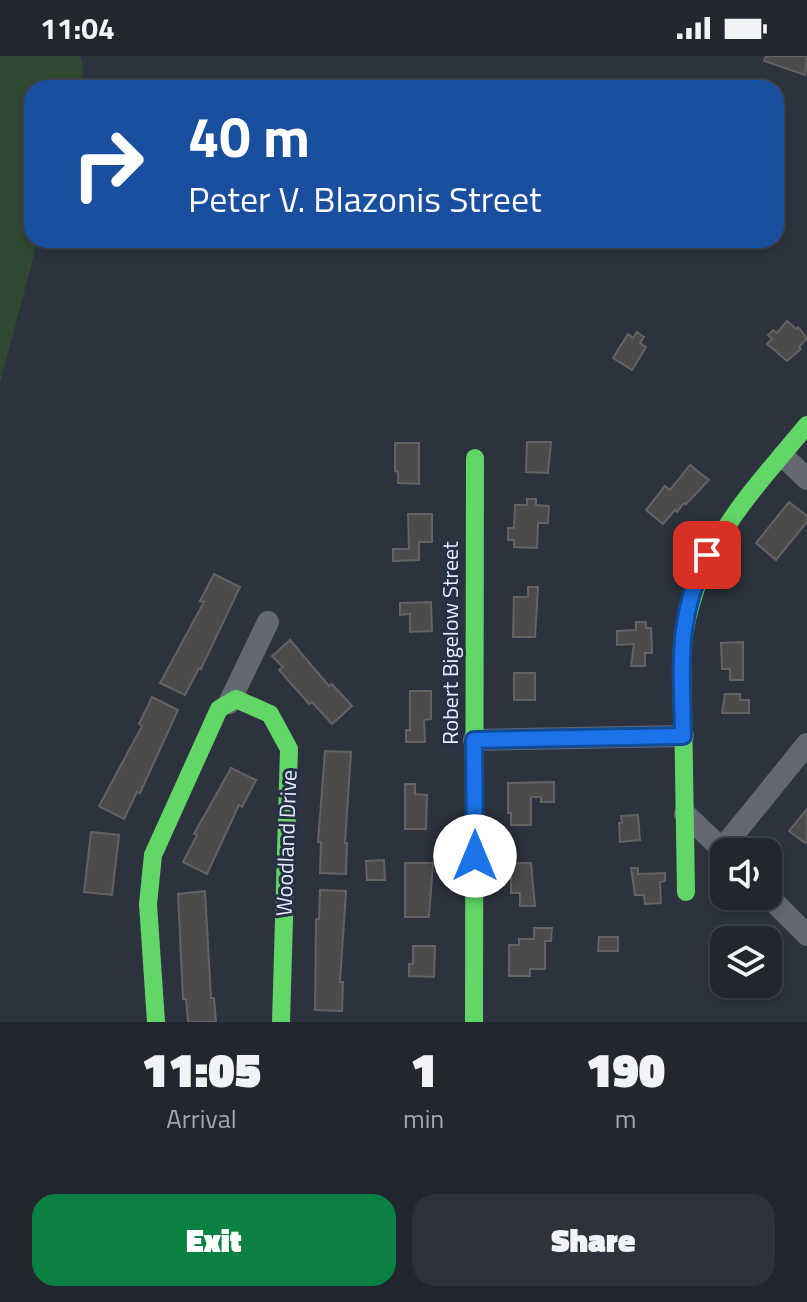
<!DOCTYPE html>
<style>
body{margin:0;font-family:"Titillium Web",sans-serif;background:#2e323a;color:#f1f3f6;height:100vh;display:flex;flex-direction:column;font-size:30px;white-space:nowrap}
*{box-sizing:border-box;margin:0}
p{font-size:26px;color:#a2a5aa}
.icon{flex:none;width:44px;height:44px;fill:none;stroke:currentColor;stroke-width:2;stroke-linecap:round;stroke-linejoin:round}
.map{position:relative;height:966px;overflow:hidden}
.sheet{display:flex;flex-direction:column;background:#22262e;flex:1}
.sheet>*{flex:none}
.banner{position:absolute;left:24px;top:24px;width:760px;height:168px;border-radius:24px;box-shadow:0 4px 12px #0003,0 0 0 2px #3f434a;background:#1a4fa0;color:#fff;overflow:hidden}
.tools{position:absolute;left:710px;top:782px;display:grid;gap:16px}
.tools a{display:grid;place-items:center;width:72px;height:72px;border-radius:16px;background:#22262e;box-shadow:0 4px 12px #0003,0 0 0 2px #3f434a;font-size:40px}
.pin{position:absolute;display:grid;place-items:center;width:68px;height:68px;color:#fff;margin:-34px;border-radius:16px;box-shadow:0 4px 12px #0006}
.me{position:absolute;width:88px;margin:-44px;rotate:0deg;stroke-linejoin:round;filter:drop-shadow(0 0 6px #0008)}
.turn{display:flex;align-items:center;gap:28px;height:168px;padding:0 32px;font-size:36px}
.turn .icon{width:104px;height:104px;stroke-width:2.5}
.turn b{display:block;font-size:56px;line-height:68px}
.eta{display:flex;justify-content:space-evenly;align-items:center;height:136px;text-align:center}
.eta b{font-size:48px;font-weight:800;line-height:56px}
.action{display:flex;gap:16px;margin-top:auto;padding:16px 32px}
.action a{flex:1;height:92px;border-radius:24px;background:#0b8043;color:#fff;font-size:32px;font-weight:800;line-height:92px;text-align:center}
.action a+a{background:#2e323a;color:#f1f3f6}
.status{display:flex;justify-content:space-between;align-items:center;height:56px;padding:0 40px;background:#22262e;direction:ltr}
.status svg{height:22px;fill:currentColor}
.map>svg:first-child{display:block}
.green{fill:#304732}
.building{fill:#4c4b4c;stroke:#636363;stroke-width:2}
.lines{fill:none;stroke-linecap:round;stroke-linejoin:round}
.street{stroke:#646971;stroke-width:22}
.fast{stroke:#63d668;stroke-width:18}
.route-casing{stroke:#114b97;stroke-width:20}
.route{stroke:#1a73e8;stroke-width:14}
.labels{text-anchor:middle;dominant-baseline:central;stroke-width:6;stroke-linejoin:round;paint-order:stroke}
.street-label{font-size:22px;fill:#e5edfa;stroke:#263045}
</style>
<div class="status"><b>11:04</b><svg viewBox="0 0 49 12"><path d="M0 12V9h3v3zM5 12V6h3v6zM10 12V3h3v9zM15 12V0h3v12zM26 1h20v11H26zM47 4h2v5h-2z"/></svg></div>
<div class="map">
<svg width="807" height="966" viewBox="0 0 807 966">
<rect width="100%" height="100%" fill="#2d333e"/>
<path class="green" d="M0,0h80l4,13 -5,19h-47v152h6l-38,143z"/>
<path class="building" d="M766,0h41l-2,19 -41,-14z
M787,265l9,8 2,-2 9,11 -8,9 2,2 -14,12 -20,-17 5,-5 -4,-4 5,-5 4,3z
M637,276l7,5 -4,6 6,4 -14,23 -19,-12 15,-24 5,4z
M527,386h24l-3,31 -22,-1z
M395,387h24v41l-21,-1v-11l-3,-1z
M690,409l19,15 -23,24 -2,-1 -7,9 -2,-2 -12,14 -17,-14 19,-24 5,4z
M527,443h9v6l13,1 -1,17h-10l-1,25 -23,-1v-7h-6v-12h6l1,-23h12z
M789,446l18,14v6l-31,38 -20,-17z
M408,458h24v28h-13v18l-26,1v-12h16z
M214,518l26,13 -39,82 -2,-1 -14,27 -25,-12 44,-81 -4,-1z
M528,531h10l-3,50h-22l1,-40h14z
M431,546l1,29 -22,1v-18l-10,1v-12z
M636,566h10v6h5l1,25h-7v13h-14l3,-22 -17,1v-14l19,-1z
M290,584l39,46 3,-2 20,22 -20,18 -20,-22 -3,2 -30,-34 4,-3 -11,-11z
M743,586v38h-13v-11h-8l-1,-26z
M514,617h21v27h-21z
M410,635h21v28l-7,1 1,22h-19v-12h4z
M725,638h15v6h9v13h-27z
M152,641l26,13 -38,83 -3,-1 -13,27 -25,-13 43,-80 -3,-2z
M325,695l26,1 -6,91h2l-1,31 -26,-1 1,-31h-3z
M231,712l25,12 -14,27 -3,-2 -32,69 -24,-12 14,-27 -3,-1z
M554,726v20h-13v-5h-10v28h-20v-12h-3v-30z
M405,728h10v10l12,1 -1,34h-21z
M807,753v32l-2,2 -16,-12z
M638,759l2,25 -20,2 -1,-19h3l-1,-7z
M91,776l28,3 -7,60 -28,-3z
M384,804l1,20h-18l-1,-19z
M405,807h28l-4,54h-24z
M511,807h20l4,43h-15v-13h-9z
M631,812h7v6l27,-1v8l-5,1 1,21 -16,1 -1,-9h-9z
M320,834l26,1 -6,91h3l-1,29 -27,-1 1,-91h3z
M205,835l6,107h3l2,24h-28l-2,-23h-3l-5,-105z
M534,872h18l-1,13h-6v28h-15v7h-21v-31h10v-6h15z
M599,881h19v14h-20z
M413,890h22l-1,31 -25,-1v-12h4z
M768,900l13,17 -18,18 -7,-7h12z"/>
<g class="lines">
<path class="street" d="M783,400l24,23
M229,647l39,-81
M474,684l209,-4
M685,758l40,38
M722,793l85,-105
M768,840l39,39"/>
<path class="fast" d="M686,836l-4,-244c13,-100 63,-148 125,-223
M156,966l-8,-118 5,-49 66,-146 17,-10 34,15 19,35 -8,273
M474,966l1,-564"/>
</g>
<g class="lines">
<defs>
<path id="route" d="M475,800l-1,-116 209,-4c-1,-71 -8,-115 24,-181"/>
</defs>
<use href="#route" class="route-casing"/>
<use href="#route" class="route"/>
</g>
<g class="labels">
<g class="street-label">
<text transform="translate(450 587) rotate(-90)">Robert Bigelow Street</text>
<text transform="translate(286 787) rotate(-88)">Woodland Drive</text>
</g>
</g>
</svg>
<div class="tools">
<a><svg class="icon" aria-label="sound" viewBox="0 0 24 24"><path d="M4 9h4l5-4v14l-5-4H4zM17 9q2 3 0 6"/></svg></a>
<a><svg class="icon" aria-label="layers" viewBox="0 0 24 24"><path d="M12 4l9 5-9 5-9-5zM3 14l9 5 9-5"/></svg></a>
</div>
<div class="pin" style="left:707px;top:499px;background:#d93025"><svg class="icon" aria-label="arrive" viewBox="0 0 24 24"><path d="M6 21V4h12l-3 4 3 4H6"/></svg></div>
<svg class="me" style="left:475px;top:800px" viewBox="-20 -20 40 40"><circle r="19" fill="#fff"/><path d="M0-13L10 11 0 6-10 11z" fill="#1a73e8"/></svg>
<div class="banner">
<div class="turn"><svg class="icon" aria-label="right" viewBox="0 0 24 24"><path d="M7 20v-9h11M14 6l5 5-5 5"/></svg><div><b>40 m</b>Peter V. Blazonis Street</div></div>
</div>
</div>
<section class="sheet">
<div class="eta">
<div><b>11:05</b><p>Arrival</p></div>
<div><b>1</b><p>min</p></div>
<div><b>190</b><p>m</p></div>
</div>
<div class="action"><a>Exit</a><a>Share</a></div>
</section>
